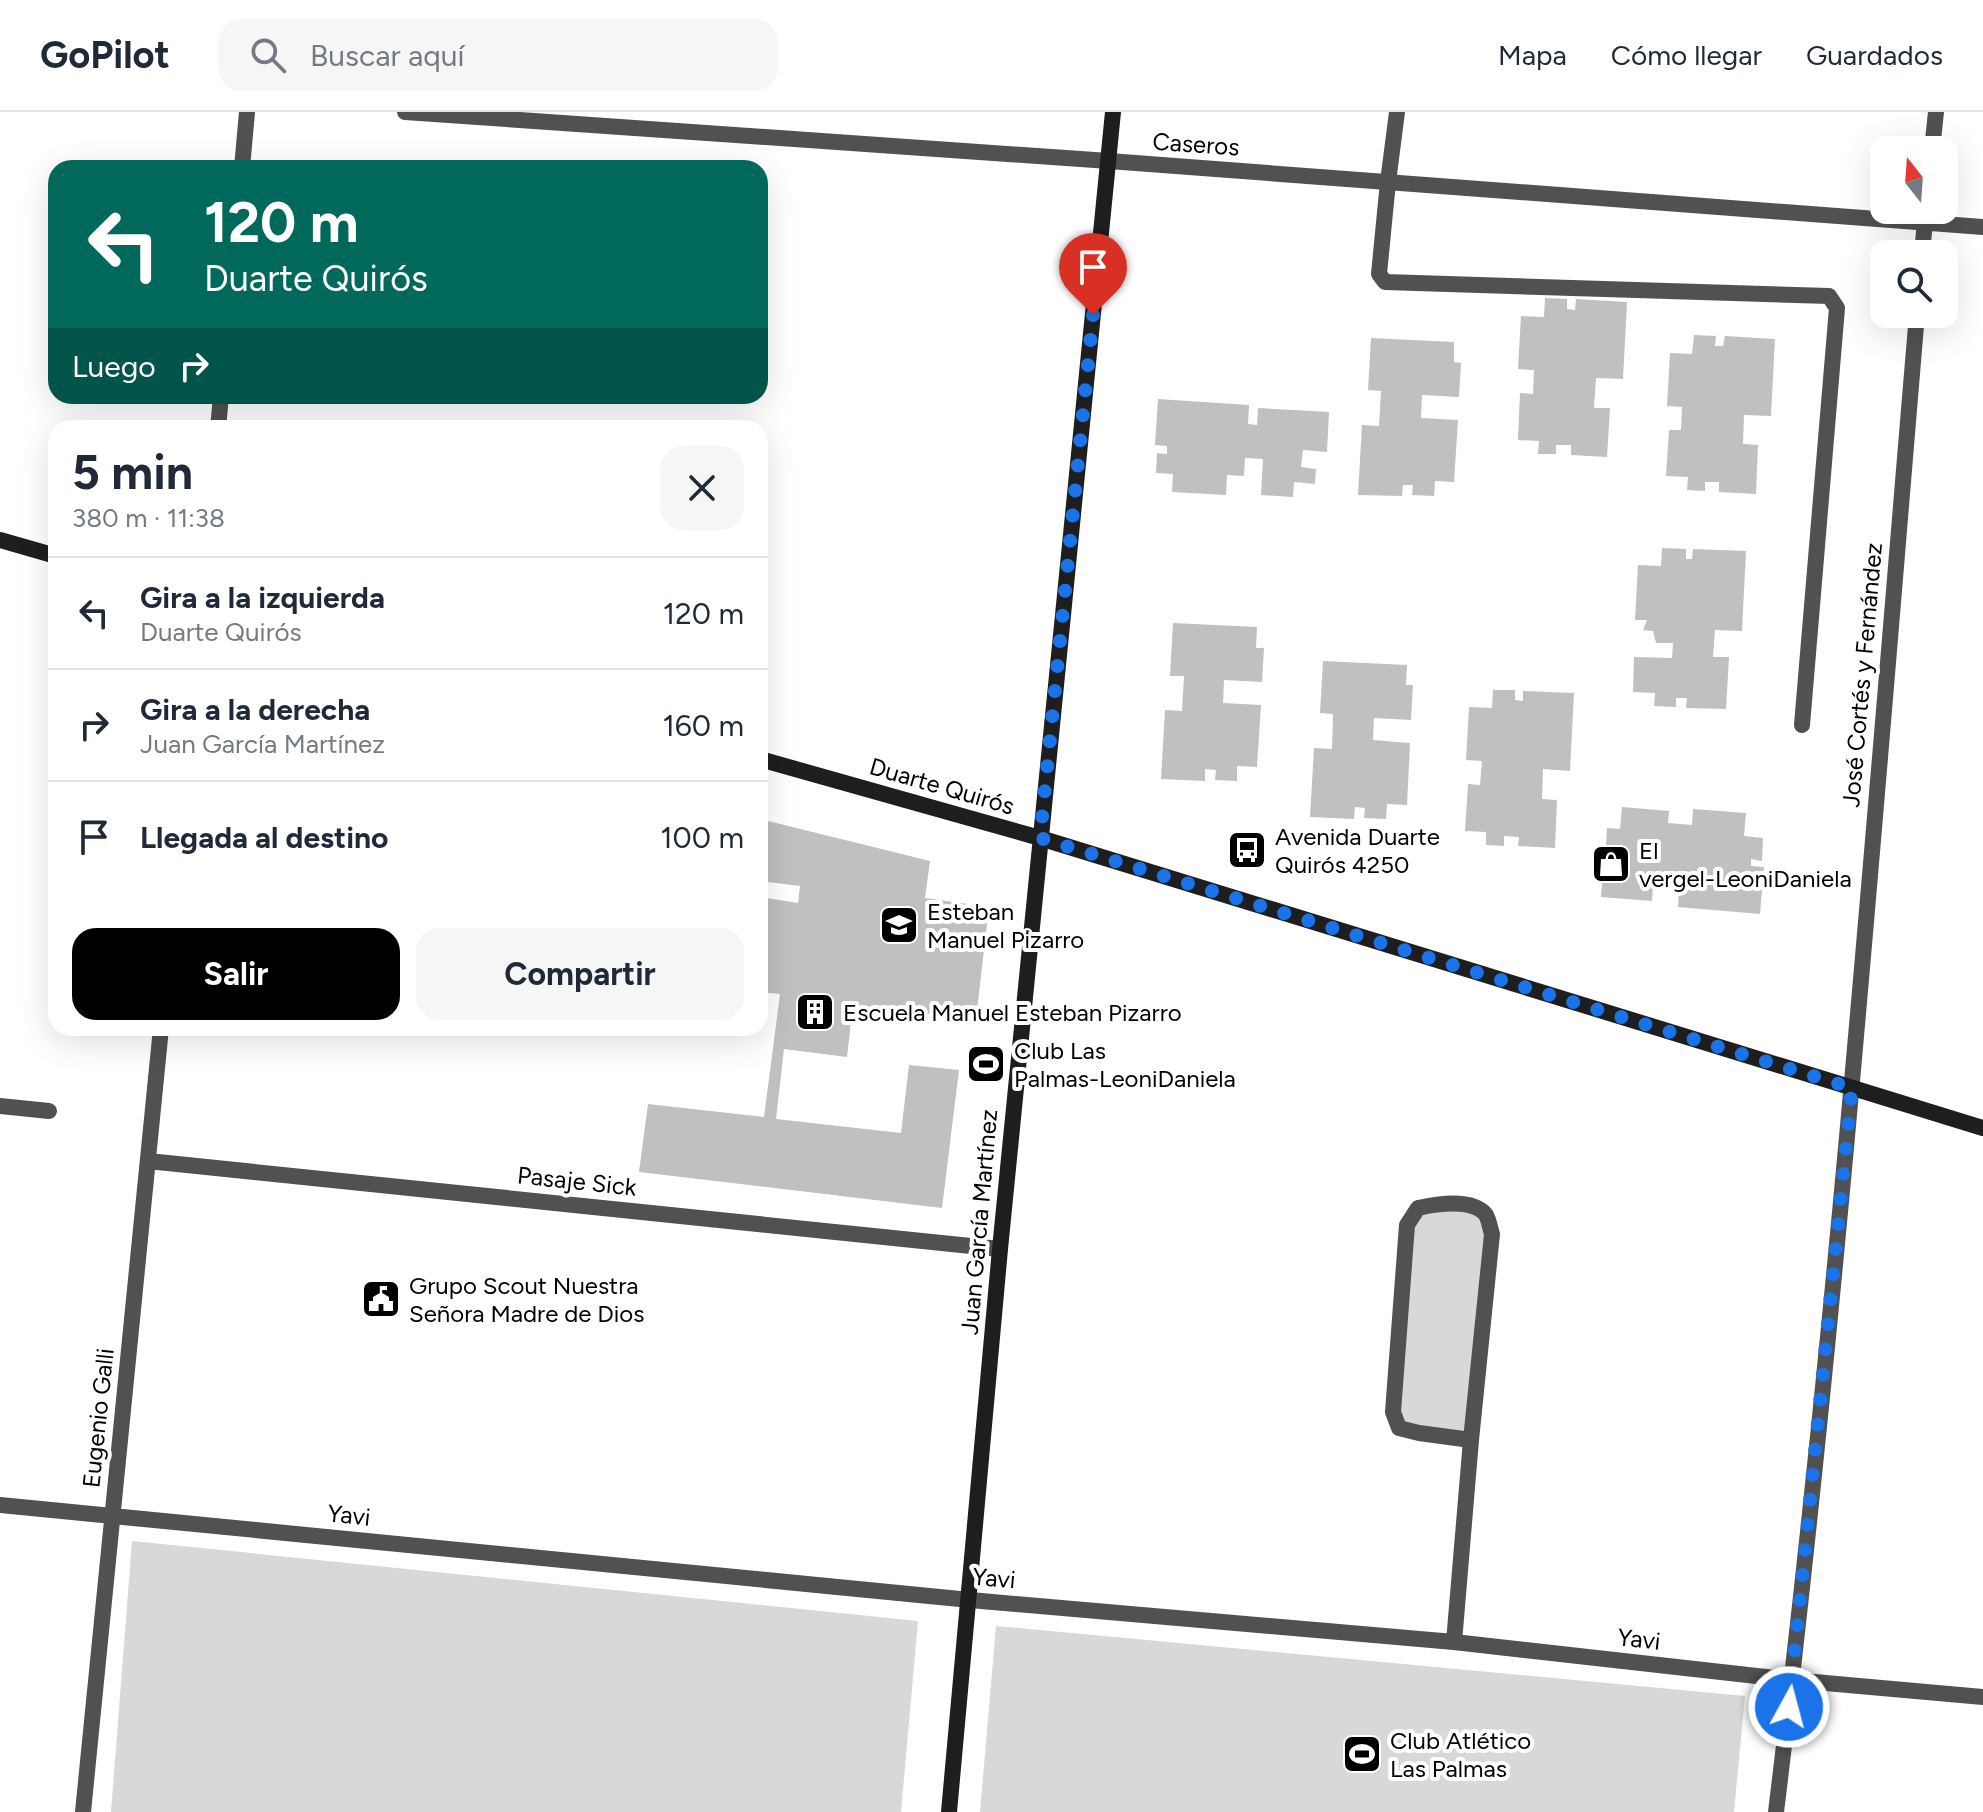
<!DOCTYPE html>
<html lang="es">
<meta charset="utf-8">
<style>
body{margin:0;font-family:Figtree,sans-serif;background:#f6f6f7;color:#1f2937;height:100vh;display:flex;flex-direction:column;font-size:30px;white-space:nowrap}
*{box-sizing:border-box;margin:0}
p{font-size:26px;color:#747a83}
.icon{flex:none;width:44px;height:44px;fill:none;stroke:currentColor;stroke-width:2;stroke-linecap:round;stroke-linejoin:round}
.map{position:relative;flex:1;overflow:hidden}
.drawer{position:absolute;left:48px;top:308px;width:720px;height:616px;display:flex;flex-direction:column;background:#fff;border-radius:24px;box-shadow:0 8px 32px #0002}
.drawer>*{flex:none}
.hud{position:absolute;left:48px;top:48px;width:720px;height:244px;border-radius:24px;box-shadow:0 8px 32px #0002;background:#00695c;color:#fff;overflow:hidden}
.needle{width:52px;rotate:343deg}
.buttons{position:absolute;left:1870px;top:24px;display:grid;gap:16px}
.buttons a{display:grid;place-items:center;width:88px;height:88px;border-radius:16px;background:#fff;box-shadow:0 8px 32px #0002;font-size:40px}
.pin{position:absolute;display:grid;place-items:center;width:68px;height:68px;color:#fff;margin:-82px -34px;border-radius:50% 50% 50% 0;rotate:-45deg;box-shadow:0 0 8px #0007}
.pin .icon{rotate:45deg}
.me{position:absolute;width:88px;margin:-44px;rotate:7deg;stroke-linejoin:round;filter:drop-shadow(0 0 6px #0008)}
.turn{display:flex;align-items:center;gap:28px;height:168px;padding:0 24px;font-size:36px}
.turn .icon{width:104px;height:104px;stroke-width:2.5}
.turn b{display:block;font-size:56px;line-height:68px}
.then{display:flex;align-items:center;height:76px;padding:0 24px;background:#0003;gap:16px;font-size:30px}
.round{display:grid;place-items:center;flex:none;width:84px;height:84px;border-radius:24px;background:#f6f6f7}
.overview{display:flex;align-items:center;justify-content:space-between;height:136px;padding:0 24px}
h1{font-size:48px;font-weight:700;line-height:60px}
.cta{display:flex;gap:16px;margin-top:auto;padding:16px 24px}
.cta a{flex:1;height:92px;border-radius:24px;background:#000;color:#fff;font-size:32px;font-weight:700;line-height:92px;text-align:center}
.cta a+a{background:#f6f6f7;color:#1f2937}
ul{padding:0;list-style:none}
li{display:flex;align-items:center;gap:24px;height:112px;padding:0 24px;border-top:2px solid #e0e1e3}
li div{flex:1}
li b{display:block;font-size:30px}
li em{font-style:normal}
header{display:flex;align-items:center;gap:48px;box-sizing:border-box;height:112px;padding:0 40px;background:#fff;border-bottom:2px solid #e0e1e3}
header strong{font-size:38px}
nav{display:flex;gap:44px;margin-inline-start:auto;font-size:28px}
.search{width:560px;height:72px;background:#f6f6f7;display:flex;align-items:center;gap:20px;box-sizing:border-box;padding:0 28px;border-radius:24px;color:#747a83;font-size:30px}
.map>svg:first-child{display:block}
.green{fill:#d8d8d8}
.building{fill:#c0c0c0}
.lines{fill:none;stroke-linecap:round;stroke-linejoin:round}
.lane{stroke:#515151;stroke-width:16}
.street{stroke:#515151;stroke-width:16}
.secondary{stroke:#1e1e1e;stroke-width:16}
.route{stroke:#1a73e8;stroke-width:14;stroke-dasharray:0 25.2}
.labels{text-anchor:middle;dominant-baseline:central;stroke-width:8;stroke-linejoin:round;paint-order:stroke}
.street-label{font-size:24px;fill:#000;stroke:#fff}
.poi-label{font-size:24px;fill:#000;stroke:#fff;text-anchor:start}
</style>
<header>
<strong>GoPilot</strong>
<div class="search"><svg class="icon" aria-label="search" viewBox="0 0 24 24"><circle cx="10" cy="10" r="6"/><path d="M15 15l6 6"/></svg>Buscar aquí</div>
<nav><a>Mapa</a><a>Cómo llegar</a><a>Guardados</a></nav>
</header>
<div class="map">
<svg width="1983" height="1700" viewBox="0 0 1983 1700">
<rect width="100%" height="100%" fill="#fff"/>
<path class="green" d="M1437,1092l50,13 -16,223 -72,-12 8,-203z
M132,1429l786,80 -17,191h-790z
M996,1514l749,70 -11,116h-754z"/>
<path class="building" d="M1545,186l22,1v10l8,1 1,-11 51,3 -4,77 -27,-1 -2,30h16l-3,49 -36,-2v-10h-15v9h-18l1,-13 -21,-1 2,-47 13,1 1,-24 -16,-1 3,-53 23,1z
M1694,223l22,1 -1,10h8l2,-10 50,3 -4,77 -27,-1 -1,29 15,1 -2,49 -37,-2v-10h-14v9l-18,-1 1,-13 -22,-1 3,-46h12l1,-23 -15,-1 3,-53 22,1z
M1371,226l83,4v20l7,1 -2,34 -37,-2 -1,23 37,2 -4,62 -19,-1 -1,15 -22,-1 1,-10h-10l-1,11 -44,-1 4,-70 17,1 2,-35 -13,-1z
M1158,287l91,6 -1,19 9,1 1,-17 71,4 -2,40 -24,-2 -2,17 15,2 -1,15 -21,-2 -1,15 -32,-2 2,-36 -18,-1 -1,18 -17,-1 -1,20 -54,-3 1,-18 -17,-1 1,-20 10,1v-8l-12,-1z
M1662,436l24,1v10h6l1,-10 53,2 -4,80 -27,-1 -2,27h16l-3,52 -40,-1 1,-10h-11v9l-22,-1 1,-13 -22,-1 1,-35 38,1 1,-15h-17l-3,-12 -10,-1 4,-10h-12l3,-55 23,1z
M1173,511l84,4 -1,21h8l-2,34 -38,-2 -1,23 38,2 -4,62 -20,-1v15l-22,-1 1,-10 -11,-1v12l-44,-2 4,-69 17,1 2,-35h-14z
M1323,549l84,4 -1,20h7l-2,35 -37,-2 -1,22 37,3 -3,62 -20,-1 -1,15 -22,-1 1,-10 -10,-1 -1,12 -44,-2 4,-69 18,1 1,-35 -13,-1z
M1493,578h22v10l8,1v-10l51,2 -4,78 -27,-2 -1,30 15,1 -2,48 -37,-2 1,-9 -15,-1v10l-18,-1v-13l-21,-1 3,-47 12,1 2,-24 -16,-1 3,-53 23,1z
M1622,695l47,4 -1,12 24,2 1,-16 53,4 -2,23 19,2 -1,23 -11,-2v7l13,1 -4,47 -82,-7 1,-20 -26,-2 -1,16 -51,-4 3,-38 10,1 1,-12 -9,-1 1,-19 13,1z
M760,707l170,42 -5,37 64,9 -13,112 -123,-14 -6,52 -63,-8 -8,70 125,14 8,-68 50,5 -17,138 -303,-36 9,-68 116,13 16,-123 -20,-2v-95l38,6 2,-17 -40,-5z"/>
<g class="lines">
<path class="lane" d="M1388,70l9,-70"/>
<path class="street" d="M405,0l704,49 874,66
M1932,38l4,-38
M242,56l5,-56
M1388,70l-9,92 6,8 444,14 8,12 -35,417
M1922,142l4,-44
M218,316l3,-32
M0,994l49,5
M148,1049l852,88
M0,1393l970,95 484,42 338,38 191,17
M1454,1530l17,-202 21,-206c-2,-6 -3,-14 -6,-19 -13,-17 -50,-11 -68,-7l-11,17 -14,187 6,16 20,5 52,7
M83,1700l78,-784
M1776,1700c61,-498 99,-998 141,-1498"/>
<path class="secondary" d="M0,428l56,16
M760,647l280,79 943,290
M949,1700l51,-563 113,-1137"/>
</g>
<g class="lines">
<path class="route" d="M1093,203l-53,523 812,250 -63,619"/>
</g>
<defs>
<symbol id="bus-square" viewBox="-11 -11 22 22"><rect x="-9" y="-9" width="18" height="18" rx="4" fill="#000" stroke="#fff"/><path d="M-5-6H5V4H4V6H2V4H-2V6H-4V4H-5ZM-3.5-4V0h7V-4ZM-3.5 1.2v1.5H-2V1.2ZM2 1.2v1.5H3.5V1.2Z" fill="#fff"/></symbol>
<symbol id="shop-square" viewBox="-11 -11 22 22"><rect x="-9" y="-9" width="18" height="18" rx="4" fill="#000" stroke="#fff"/><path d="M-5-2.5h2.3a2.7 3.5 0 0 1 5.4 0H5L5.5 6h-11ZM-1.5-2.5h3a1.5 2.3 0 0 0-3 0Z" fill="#fff"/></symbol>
<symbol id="school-square" viewBox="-11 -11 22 22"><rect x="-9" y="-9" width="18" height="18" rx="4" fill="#000" stroke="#fff"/><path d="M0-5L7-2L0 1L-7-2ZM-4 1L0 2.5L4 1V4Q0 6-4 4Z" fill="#fff"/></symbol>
<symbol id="building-square" viewBox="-11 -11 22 22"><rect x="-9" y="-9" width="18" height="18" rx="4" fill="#000" stroke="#fff"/><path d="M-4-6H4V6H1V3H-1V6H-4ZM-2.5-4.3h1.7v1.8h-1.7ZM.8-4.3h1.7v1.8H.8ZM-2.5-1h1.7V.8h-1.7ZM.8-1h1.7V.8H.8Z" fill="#fff"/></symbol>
<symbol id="stadium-square" viewBox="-11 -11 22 22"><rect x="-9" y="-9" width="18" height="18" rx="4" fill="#000" stroke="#fff"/><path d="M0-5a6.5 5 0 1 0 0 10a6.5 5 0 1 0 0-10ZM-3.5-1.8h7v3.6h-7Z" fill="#fff"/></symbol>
<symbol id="civic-square" viewBox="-11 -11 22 22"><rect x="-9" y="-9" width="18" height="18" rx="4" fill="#000" stroke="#fff"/><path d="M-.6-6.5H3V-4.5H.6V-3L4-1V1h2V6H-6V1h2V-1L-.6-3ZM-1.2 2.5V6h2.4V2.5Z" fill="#fff"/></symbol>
</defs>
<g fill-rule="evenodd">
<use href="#bus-square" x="1225" y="716" width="44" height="44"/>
<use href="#shop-square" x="1589" y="730" width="44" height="44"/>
<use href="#school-square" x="877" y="791" width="44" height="44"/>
<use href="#building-square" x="793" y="878" width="44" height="44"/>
<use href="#stadium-square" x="964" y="930" width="44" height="44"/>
<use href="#civic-square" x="359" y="1165" width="44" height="44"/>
<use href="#stadium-square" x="1340" y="1620" width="44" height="44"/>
</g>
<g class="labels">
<g class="street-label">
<text transform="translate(1196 32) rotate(4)">Caseros</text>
<text transform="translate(1862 563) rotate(-85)">José Cortés y Fernández</text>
<text transform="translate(942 674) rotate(16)">Duarte Quirós</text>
<text transform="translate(577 1069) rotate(6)">Pasaje Sick</text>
<text transform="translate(979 1110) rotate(-85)">Juan García Martínez</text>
<text transform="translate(98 1306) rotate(-84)">Eugenio Galli</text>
<text transform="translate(349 1403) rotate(6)">Yavi</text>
<text transform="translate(994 1466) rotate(5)">Yavi</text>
<text transform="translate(1639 1527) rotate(6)">Yavi</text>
</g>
<g class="poi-label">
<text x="1275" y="724">Avenida Duarte<tspan x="1275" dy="28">Quirós 4250</tspan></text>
<text x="1639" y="738">El<tspan x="1639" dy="28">vergel-LeoniDaniela</tspan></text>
<text x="927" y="799">Esteban<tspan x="927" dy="28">Manuel Pizarro</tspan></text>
<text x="843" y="900">Escuela Manuel Esteban Pizarro</text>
<text x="1014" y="938">Club Las<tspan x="1014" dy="28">Palmas-LeoniDaniela</tspan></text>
<text x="409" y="1173">Grupo Scout Nuestra<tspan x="409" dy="28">Señora Madre de Dios</tspan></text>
<text x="1390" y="1628">Club Atlético<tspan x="1390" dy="28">Las Palmas</tspan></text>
</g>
</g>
</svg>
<div class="buttons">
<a><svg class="needle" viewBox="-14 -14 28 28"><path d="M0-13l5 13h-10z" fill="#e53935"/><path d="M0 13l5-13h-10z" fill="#747a83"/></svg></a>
<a><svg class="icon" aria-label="search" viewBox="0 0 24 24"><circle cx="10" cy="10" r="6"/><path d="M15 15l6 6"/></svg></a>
</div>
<div class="pin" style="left:1093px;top:203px;background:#d93025"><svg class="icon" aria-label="arrive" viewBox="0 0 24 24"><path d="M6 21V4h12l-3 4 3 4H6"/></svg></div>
<svg class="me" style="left:1789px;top:1595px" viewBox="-20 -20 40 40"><circle r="17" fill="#1a73e8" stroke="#fff" stroke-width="3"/><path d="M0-11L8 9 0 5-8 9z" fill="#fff"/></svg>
<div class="hud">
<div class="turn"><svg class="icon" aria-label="left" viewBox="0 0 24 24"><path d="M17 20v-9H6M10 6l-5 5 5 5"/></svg><div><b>120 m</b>Duarte Quirós</div></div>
<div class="then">Luego<svg class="icon" aria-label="right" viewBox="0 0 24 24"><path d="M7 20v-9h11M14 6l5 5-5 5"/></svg></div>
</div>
<section class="drawer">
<div class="overview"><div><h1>5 min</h1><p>380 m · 11:38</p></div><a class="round"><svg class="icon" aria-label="close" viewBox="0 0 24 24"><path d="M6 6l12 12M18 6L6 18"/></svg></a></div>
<ul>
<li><svg class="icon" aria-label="left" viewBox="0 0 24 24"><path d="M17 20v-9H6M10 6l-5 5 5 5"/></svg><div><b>Gira a la izquierda</b><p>Duarte Quirós</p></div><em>120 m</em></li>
<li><svg class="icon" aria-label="right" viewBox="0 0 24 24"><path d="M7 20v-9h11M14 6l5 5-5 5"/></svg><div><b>Gira a la derecha</b><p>Juan García Martínez</p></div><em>160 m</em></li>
<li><svg class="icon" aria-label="arrive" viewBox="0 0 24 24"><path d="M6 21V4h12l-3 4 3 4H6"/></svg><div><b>Llegada al destino</b></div><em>100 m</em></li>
</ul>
<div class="cta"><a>Salir</a><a>Compartir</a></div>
</section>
</div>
